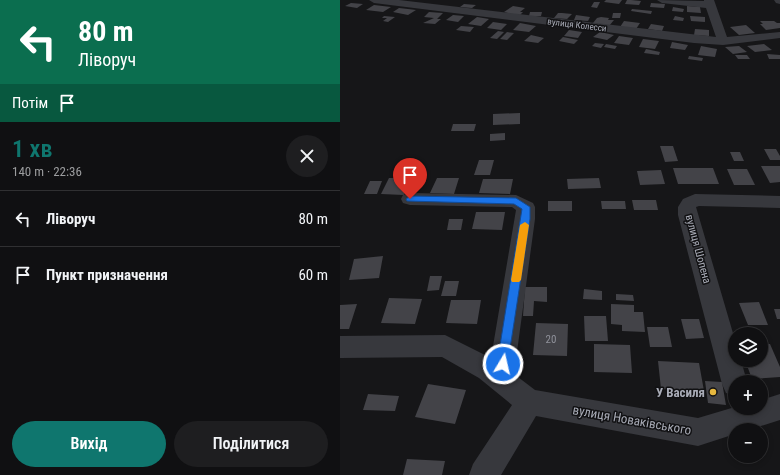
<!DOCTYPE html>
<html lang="uk">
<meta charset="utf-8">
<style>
body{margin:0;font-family:"Roboto Condensed",sans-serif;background:#1e1e20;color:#f1f3f6;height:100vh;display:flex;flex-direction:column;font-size:15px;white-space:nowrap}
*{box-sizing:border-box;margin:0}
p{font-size:13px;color:#9c9d9f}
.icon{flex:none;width:22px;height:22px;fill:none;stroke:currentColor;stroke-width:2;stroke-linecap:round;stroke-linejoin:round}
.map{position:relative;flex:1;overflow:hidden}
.details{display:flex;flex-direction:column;background:#101012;width:340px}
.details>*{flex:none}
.hud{background:#0b6e4f;color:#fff;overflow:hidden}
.controls{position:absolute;left:388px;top:327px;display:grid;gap:8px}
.controls a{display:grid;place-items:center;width:40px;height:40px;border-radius:50%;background:#101012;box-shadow:0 2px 6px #0003,0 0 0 1px #303032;font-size:20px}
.pin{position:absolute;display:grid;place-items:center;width:34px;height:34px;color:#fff;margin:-41px -17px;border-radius:50% 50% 50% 0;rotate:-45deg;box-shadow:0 0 4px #0007}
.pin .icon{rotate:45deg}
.me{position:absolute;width:44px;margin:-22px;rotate:9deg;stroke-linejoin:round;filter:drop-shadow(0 0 3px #0008)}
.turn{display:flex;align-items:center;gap:14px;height:84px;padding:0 12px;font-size:18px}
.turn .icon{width:52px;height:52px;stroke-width:2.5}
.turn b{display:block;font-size:28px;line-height:34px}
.then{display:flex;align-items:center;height:38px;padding:0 12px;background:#0003;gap:8px;font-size:15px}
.round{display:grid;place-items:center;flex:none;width:42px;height:42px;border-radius:21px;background:#1e1e20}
.overview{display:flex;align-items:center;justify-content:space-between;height:68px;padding:0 12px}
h1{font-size:24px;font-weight:600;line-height:30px;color:#0f766e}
.primary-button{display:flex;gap:8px;margin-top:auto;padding:8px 12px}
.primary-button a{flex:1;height:46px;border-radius:24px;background:#0f766e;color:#fff;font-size:16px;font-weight:600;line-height:46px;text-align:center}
.primary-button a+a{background:#1e1e20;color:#f1f3f6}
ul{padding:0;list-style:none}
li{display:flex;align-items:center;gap:12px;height:56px;padding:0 12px;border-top:1px solid #303032}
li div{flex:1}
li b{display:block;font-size:15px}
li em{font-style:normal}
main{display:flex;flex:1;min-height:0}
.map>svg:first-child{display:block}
.building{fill:#434348}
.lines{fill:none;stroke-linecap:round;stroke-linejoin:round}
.minor{fill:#37383d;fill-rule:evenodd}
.route{fill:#1a73e8;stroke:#114b97}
.slow{fill:#f59e0b}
.poi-dot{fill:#e7b83f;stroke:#111113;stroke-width:1.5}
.labels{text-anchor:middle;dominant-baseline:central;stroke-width:3;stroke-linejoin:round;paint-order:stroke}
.far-street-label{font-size:9px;fill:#a9acb7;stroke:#111113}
.street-label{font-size:11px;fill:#a9acb7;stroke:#111113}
.near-number-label{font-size:11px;fill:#90929b}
.near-poi-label{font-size:13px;font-weight:bold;fill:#a9acb7;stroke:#111113;text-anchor:end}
.near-street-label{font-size:13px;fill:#a9acb7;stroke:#111113}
</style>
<main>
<section class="details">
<div class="hud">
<div class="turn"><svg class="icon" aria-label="left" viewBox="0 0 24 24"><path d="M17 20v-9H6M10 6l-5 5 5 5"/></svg><div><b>80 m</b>Ліворуч</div></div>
<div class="then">Потім<svg class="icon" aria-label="arrive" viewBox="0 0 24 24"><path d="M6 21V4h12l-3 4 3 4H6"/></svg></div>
</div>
<div class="overview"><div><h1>1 хв</h1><p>140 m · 22:36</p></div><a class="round"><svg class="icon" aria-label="close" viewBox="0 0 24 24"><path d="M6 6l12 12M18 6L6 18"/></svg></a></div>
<ul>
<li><svg class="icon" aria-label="left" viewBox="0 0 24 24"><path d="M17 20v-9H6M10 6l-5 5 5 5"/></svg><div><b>Ліворуч</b></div><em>80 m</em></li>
<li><svg class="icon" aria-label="arrive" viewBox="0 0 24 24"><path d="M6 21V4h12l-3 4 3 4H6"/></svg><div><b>Пункт призначення</b></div><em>60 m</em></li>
</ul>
<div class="primary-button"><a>Вихід</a><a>Поділитися</a></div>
</section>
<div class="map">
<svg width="440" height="475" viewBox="0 0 440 475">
<rect width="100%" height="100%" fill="#161618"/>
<path class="building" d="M266,0h16l-3,4 -15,-2z
M287,0h4l10,1 -2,4 -14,-1z
M254,2h6l-3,6 -6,-1z
M11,3l12,1 -6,4 -12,-2z
M311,3l14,1 -1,4 -14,-1z
M124,4l12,1 -4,3 -12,-1z
M34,5l17,2 -8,5 -17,-2z
M173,6l12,2 -5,4h3l-4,4 -15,-4z
M347,6l13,1 1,6 -14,-1z
M333,7l11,2 -1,3 -11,-1z
M59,8l9,1 8,1 -8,5 -15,-3z
M292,9l20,2 -1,3 -20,-3z
M89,12l14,1 -6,6h4l-6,5 -12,-1 11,-5 -10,-1z
M190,12h12l-1,4h-12z
M218,13h4l10,1 -5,5 -13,-1z
M273,13h8l-1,5h-8z
M113,15l11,1 -6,6 -12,-2z
M236,15l14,2 -2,4 -14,-1z
M44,16l11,1 -7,5 -5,-1 4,-3h-5z
M335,16l9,2 -1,3 -10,-1z
M350,16l15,1v5l-14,-1z
M137,17l12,2 -8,7 -13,-2z
M261,17l8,1 -1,2h6l-5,6 -16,-3 4,-5z
M284,21l16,2 -4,6 -16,-2z
M420,21h14l3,2h3v5l-14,2 -6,-6h3z
M153,22l14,2 -6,6 -14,-2z
M180,23l16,3 -7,6 -16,-2z
M311,24l13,2 -2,5 -14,-2z
M406,25l9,8 -16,2 -9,-8z
M121,26l13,1 -4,5 -14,-2z
M355,29l14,1v6l-15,-1z
M229,30l13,2 -4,6 -14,-2z
M158,31l6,1 -7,7 -7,-1z
M167,32l7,1 -7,7 -7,-1z
M260,32l14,3 -7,5 -14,-3z
M191,35l13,3 -6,5 -14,-2z
M279,36l14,2 -4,7 -15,-2z
M223,37l15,3 -4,4 -15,-3z
M303,39l16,2 -4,8 -16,-2z
M332,42l16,3 -3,5 -15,-2z
M255,43l9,1 -3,4 -9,-2z
M266,44l11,2 -2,3 -11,-2z
M424,44l8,6 -17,2 -8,-6z
M361,46l16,3 -2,8 -17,-2z
M399,46l8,6 -14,2 -8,-7z
M306,49l14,3 -1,3 -15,-2z
M427,54l13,1v4h-11z
M395,55h12l3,4h-12z
M349,56l14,2 -1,3 -14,-2z
M180,113v11l-27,1v-11z
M113,124h23l-2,7h-23z
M165,133v7l-15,1v-7z
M320,146h13l5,15 -13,1z
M424,149h12l4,7v4h-10z
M390,152h10l4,9h-10z
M139,160h15l-4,15h-16z
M421,166h19v16l-10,1z
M333,168h40l6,16h-41z
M387,169h20l8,16h-21z
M321,170l4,14 -25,1 -3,-14z
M49,178h21l-6,17 -23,-1z
M97,178h22l-5,16 -24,-1z
M259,178l2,10 -33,1 -1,-10z
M143,179h30l-3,15 -31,-1z
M30,181h12l-5,13h-13z
M292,200h24l2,10h-24z
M208,201h24v10h-24z
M261,201h24l1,8h-24z
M136,212h29l-3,18 -30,-1z
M109,219h14l-2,11h-14z
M43,256l-4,22 -30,2 5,-21z
M90,276h12l-3,14 -12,1z
M105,281h14l-3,15h-15z
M185,287h22v15l-13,-1 -1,15h-10z
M244,289l18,2v9l-19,-1z
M276,294l17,1 1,6 -18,-1z
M49,298l33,1 -7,25 -34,-1z
M111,300h30l-4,24 -31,-1z
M419,302l9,23h-20l-9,-22z
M17,304l-8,25h-9v-24z
M271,304l23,1v7h9l2,20 -23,-1v-6l-11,-1z
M434,309h6v10h-3z
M244,316h22l2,25h-23z
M341,319h18l5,19 -18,1z
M196,323l32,1 -1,32 -34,-1z
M307,327h21l4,20h-22z
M254,344l36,1 2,28 -38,-1z
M421,344h9l10,23v10l-28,2 -7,-19h16z
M318,361l41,2 5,28 -43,-2z
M365,381l17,1 4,23 -18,-2z
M88,384l38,6 -11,34 -40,-7z
M28,394l31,2 -4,15 -32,-1z
M67,459l38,2 -3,14h-39z"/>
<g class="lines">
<path class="minor" d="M29,0h30l317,37 -10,-29 -44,-5 -5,-3 47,1v-1h10l13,37 53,-5v6l-57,7 -29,-2 -320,-40z
M434,0h6v4l-4,-1z
M70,193l106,2 17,8 2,4v12l-21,155 21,16 163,28 37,-11 26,1v-8l19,-6v26l-32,10h-13v4l-37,12 -162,-30 -35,59h-32l4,-11 39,-59 -33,-27 -37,-21 -102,1v-22l105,-1 46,23 25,-148 -4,-3 -102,-2 -7,-2 -2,-4 2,-4z
M355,194l85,2v12l-81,-2 -3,1 39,133v20h6l6,22h-12v14l-9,-3 -4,-9 -44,-169v-8l5,-8z"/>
</g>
<path class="route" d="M70,196l106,2 14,9v12l-23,149 -4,2 -4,-2 -2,-4 25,-155 -8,-5 -107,-3 -1,-2z"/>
<path class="slow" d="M185,222l4,3 -8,55 -2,2h-7l-1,-2 9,-55z"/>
<circle class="poi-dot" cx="373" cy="392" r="4"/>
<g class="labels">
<g class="far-street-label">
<text transform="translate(237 25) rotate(7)">вулиця Колесси</text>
</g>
<g class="street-label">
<text transform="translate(358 249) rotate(75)">вулиця Шопена</text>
</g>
<g class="near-number-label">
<text x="211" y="339">20</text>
</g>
<g class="near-poi-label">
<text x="365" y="392">У Василя</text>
</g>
<g class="near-street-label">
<text transform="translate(292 420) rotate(10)">вулиця Новаківського</text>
</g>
</g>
</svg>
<div class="controls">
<a><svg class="icon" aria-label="layers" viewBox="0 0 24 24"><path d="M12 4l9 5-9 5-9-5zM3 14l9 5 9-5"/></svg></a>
<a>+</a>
<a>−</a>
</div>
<div class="pin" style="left:70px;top:199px;background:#d93025"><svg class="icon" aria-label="arrive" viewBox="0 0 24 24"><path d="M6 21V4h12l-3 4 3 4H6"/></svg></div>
<svg class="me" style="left:163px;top:364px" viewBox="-20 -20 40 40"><circle r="17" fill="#1a73e8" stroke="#fff" stroke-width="3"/><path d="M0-11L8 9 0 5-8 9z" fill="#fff"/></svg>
</div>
</main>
